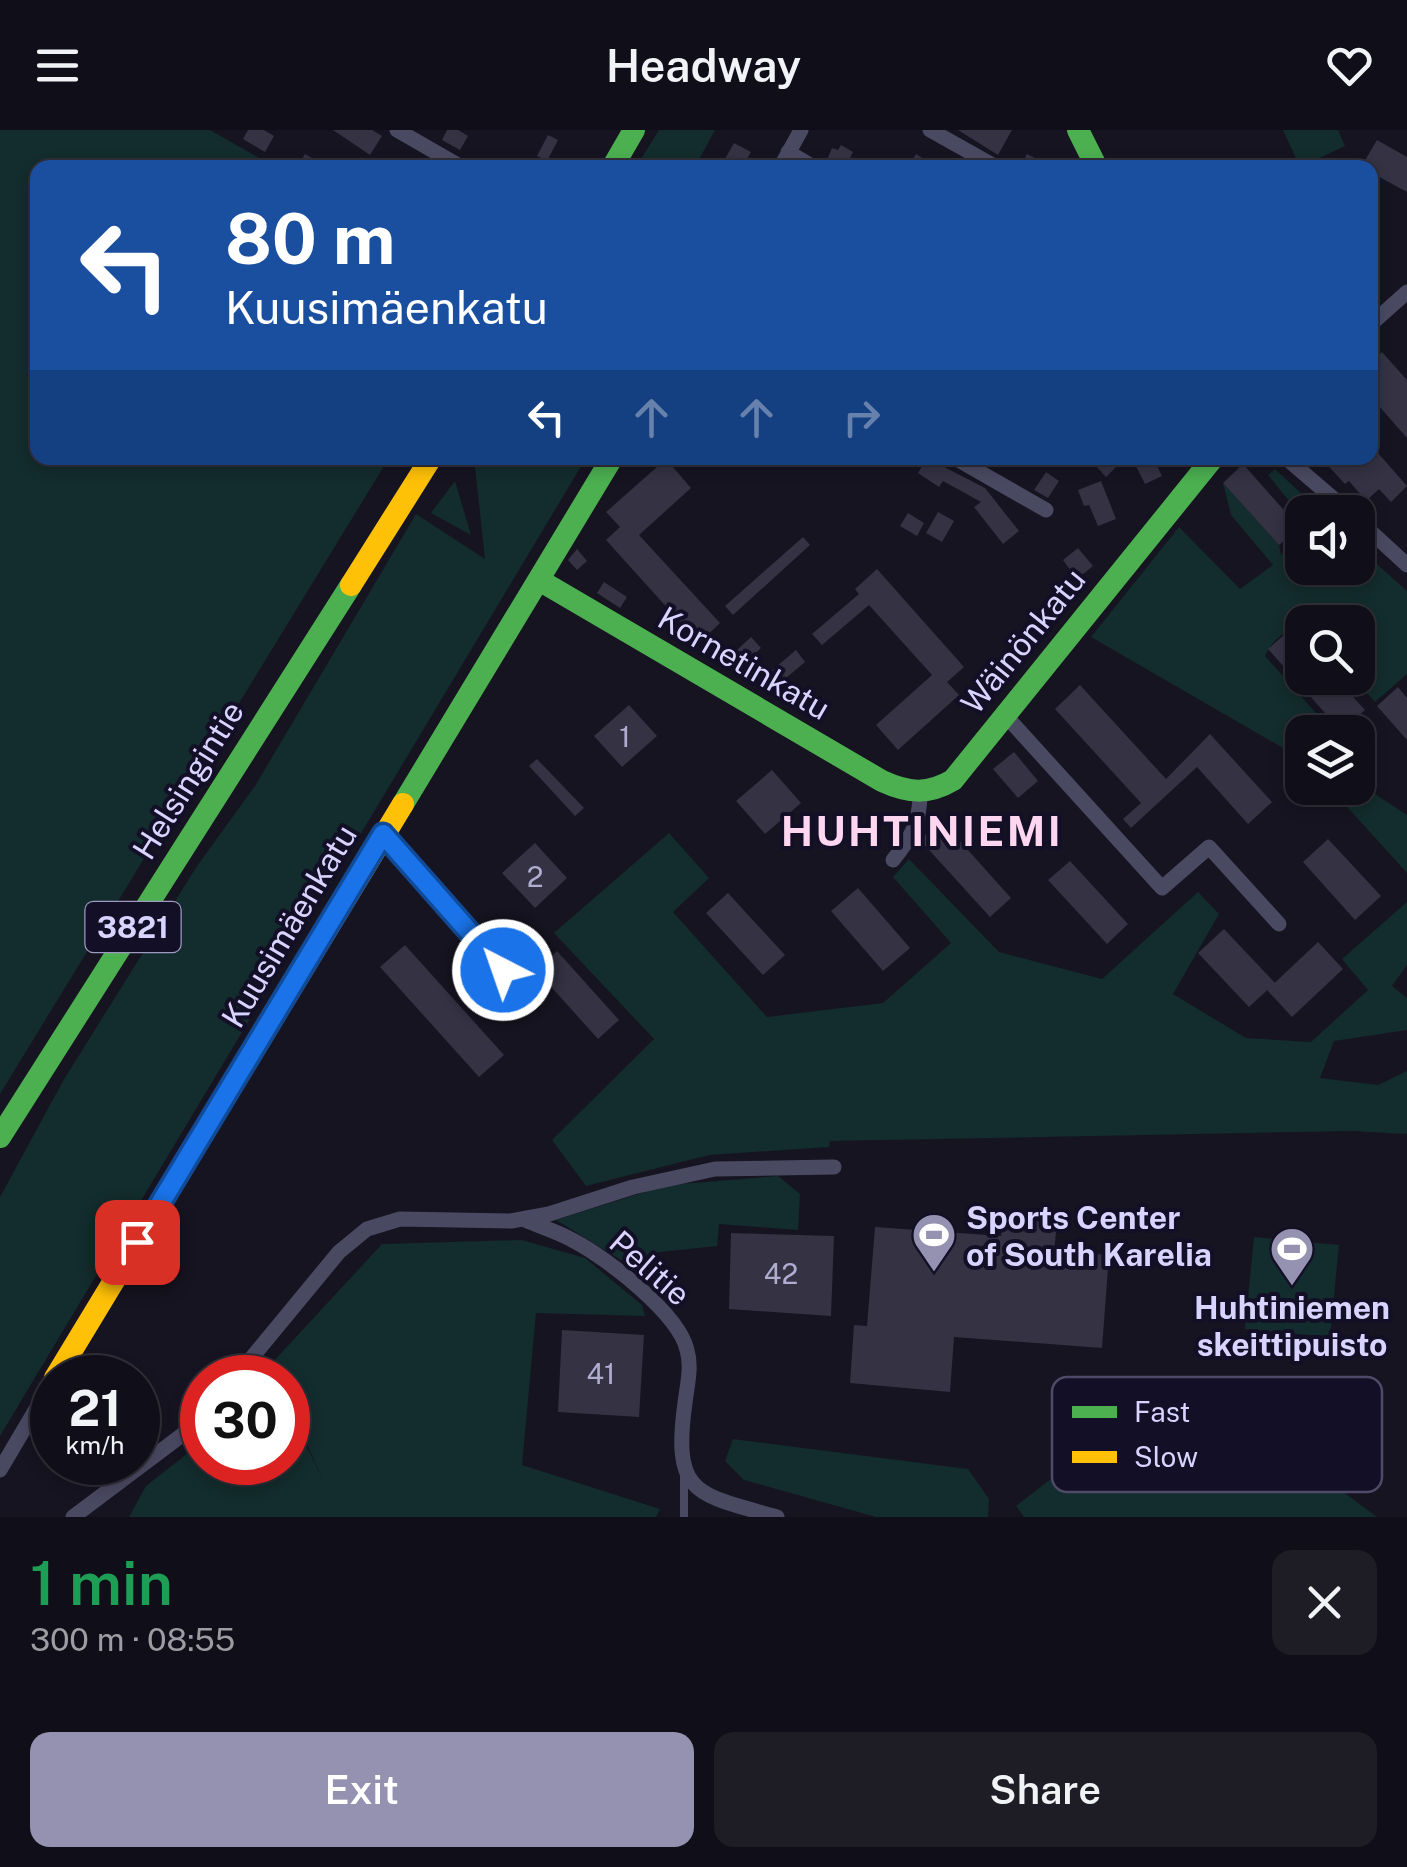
<!DOCTYPE html>
<meta charset="utf-8">
<style>
body{margin:0;font-family:"Public Sans",sans-serif;background:#1e1d26;color:#f1f3f6;height:100vh;display:flex;flex-direction:column;font-size:38px;white-space:nowrap}
*{box-sizing:border-box;margin:0}
p{font-size:32px;color:#9c9ca2}
.icon{flex:none;width:55px;height:55px;fill:none;stroke:currentColor;stroke-width:2;stroke-linecap:round;stroke-linejoin:round}
.map{position:relative;height:1387px;overflow:hidden}
.sheet{display:flex;flex-direction:column;background:#100f19;flex:1}
.sheet>*{flex:none}
.hud{position:absolute;left:30px;top:30px;width:1348px;height:305px;border-radius:20px;box-shadow:0 5px 15px #0003,0 0 0 2px #302f38;background:#1a4fa0;color:#fff;overflow:hidden}
.tools{position:absolute;left:1285px;top:365px;display:grid;gap:20px}
.tools a{display:grid;place-items:center;width:90px;height:90px;border-radius:20px;background:#100f19;box-shadow:0 5px 15px #0003,0 0 0 2px #302f38;font-size:50px}
.speed{position:absolute;left:30px;top:1225px;display:flex;gap:20px;font-size:50px;font-weight:700;text-align:center}
.speed>*{display:grid;place-content:center;width:130px;height:130px;border-radius:50%;background:#100f19;box-shadow:0 5px 15px #0003,0 0 0 2px #302f38;line-height:1}
.speed small{font-size:25px;font-weight:400}
.speed .limit{border:15px solid #d22;background:#fff;color:#111}
.pin{position:absolute;display:grid;place-items:center;width:85px;height:85px;color:#fff;margin:-42px;border-radius:20px;box-shadow:0 5px 15px #0006}
.me{position:absolute;width:110px;margin:-55px;rotate:319deg;stroke-linejoin:round;filter:drop-shadow(0 0 8px #0008)}
.turn{display:flex;align-items:center;gap:35px;height:210px;padding:0 30px;font-size:45px}
.turn .icon{width:130px;height:130px;stroke-width:2.5}
.turn b{display:block;font-size:70px;line-height:85px}
.lanes{display:flex;align-items:center;height:95px;padding:0 30px;background:#0003;justify-content:center;gap:50px;direction:ltr}
.lanes .off{opacity:.35}
.round{display:grid;place-items:center;flex:none;width:105px;height:105px;border-radius:20px;background:#1e1d26}
.headline{display:flex;align-items:center;justify-content:space-between;height:170px;padding:0 30px}
h1{font-size:60px;font-weight:600;line-height:75px;color:#1e9e55}
.button{display:flex;gap:20px;margin-top:auto;padding:20px 30px}
.button a{flex:1;height:115px;border-radius:20px;background:#9591b1;color:#fff;font-size:40px;font-weight:600;line-height:115px;text-align:center}
.button a+a{background:#1e1d26;color:#f1f3f6}
header{display:flex;justify-content:space-between;align-items:center;height:130px;padding:0 30px;background:#100f19;font-size:45px;font-weight:600}
.map>svg:first-child{display:block}
.green{fill:#132c2d}
.building{fill:#343243}
.lines{fill:none;stroke-linecap:round;stroke-linejoin:round}
.lane{stroke:#4a4962;stroke-width:8}
.street{stroke:#4a4962;stroke-width:15}
.fast{stroke:#4caf50;stroke-width:22}
.slow{stroke:#ffc107;stroke-width:22}
.route-casing{stroke:#114b97;stroke-width:25}
.route{stroke:#1a73e8;stroke-width:18}
.labels{text-anchor:middle;dominant-baseline:central;stroke-width:8;stroke-linejoin:round;paint-order:stroke}
.number-label{font-size:28px;fill:#b0acd0}
.shield{fill:#130f26;stroke:#9e99be;stroke-width:2.5}
.shield-label{font-size:30px;font-weight:bold;fill:#d9d4ff}
.street-label{font-size:32px;fill:#d9d4ff;stroke:#130f26}
.poi-label{font-size:32px;font-weight:bold;fill:#d9d4ff;stroke:#130f26;text-anchor:start}
.district-label{font-size:42px;font-weight:bold;letter-spacing:2.5px;fill:#ffd6f0;stroke:#130f26}
.key{fill:#130f26;stroke:#4e4a67;stroke-width:2.5}
.key-label{font-size:28px;fill:#d9d4ff}
</style>
<header><svg class="icon" aria-label="menu" viewBox="0 0 24 24"><path d="M4 6h16M4 12h16M4 18h16"/></svg>Headway<svg class="icon" aria-label="heart" viewBox="0 0 24 24"><path d="M12 20l-8-8c-3-5 5-10 8-4 3-6 11-1 8 4z"/></svg></header>
<div class="map">
<svg width="1407" height="1387" viewBox="0 0 1407 1387">
<rect width="100%" height="100%" fill="#161421"/>
<path class="green" d="M0,0h210l65,37 -237,1v290h351l-389,636z
M659,0h56l-20,37h-59z
M1283,0h55l7,16 -45,21z
M474,328h112l-586,978v-239l63,-116 134,-215 58,-80 161,-272 69,45z
M1275,339l46,43h-19v5l-34,-42z
M455,351l16,54 -40,-22z
M1223,353l56,62 2,10 21,-23v36h56v-21l49,44v83l-32,28 -22,-24h5v-56c-36,0 -75,-4 -93,34l68,76h-31v27l-211,-122 88,-110 61,62 33,-24 -42,-50z
M1358,644l11,16 38,25v58l-77,-85h28z
M669,703l40,45 -36,34 94,105 116,-14 68,-60 -58,-66 16,-18 90,93 103,27 96,-87 21,22 -46,80 73,44 65,4 57,-52 -26,-31 65,-57v63l-15,21 15,12v32l-73,11 -14,37 58,7 29,-14v63l-55,-3 -522,10 -1,6 -120,8 -123,31 -34,-46 102,-101 -100,-106z
M778,1046l22,18 -2,36 -79,-6 -2,22 -57,6 -31,13 -73,-45 111,-35z
M1254,1107l85,8 -9,92 -85,-8z
M522,1110l63,18 57,47 3,11 -109,-3 -14,152 138,44 -4,8h-527l17,-31 56,-44v20h86v-54l36,74 -36,-79v-25l-29,-1 123,-133z
M733,1309l235,30 21,30 -1,18h-112l-132,-37 -19,-19z
M1154,1337l157,1 66,49h-353l-8,-11 40,-31z"/>
<path class="building" d="M248,0h16l10,6 -9,16 -22,-13z
M333,0h39l10,6 -12,19z
M447,0h11l10,6 -8,14 -18,-10z
M958,0h54l-14,25z
M548,5l10,5 -11,21 -10,-5z
M1377,10l30,17v35l-37,-20v-4l-9,-1z
M734,13l17,9 -9,16h-22z
M841,15l12,7 -8,16 -20,-3 7,-17 6,2z
M305,24l24,14h-32z
M916,24l22,14h-30z
M1027,24l27,14h-34z
M1382,222l25,28v58l-37,-42v-33z
M1370,314l37,42 -16,16 -12,-13 -13,12 -17,-20 -4,3 -24,-26h49z
M927,328l58,30 34,43 -16,13 -29,-37 7,-5 -38,-21 -4,6 -21,-14z
M1100,328h7l9,9 -10,10 -12,-13z
M1143,328h10l9,18 -17,8 -11,-22z
M666,329l25,29 -52,47 81,88 -21,20 -93,-103 14,-13 -14,-15z
M1243,334l56,63 -20,18 -56,-62z
M1046,342l13,9 -11,17 -14,-8z
M1101,351l15,38 -18,7 -9,-21 -5,1 -6,-16z
M938,382l16,9 -12,21 -16,-9z
M908,383l16,10 -7,13 -17,-10z
M803,407l7,8 -77,70 -8,-9z
M1078,418l15,18 -16,13 -14,-19z
M577,419l10,12 -10,9 -9,-10z
M877,439l87,98 -17,15 12,13 -61,55 -22,-25 56,-50 -63,-70 -47,40 -10,-11 47,-40 -4,-5z
M604,452l23,15 -7,11 -23,-15z
M1292,498l10,12v38h34l29,32 -24,21 -73,-82z
M751,507l10,11 -14,13 -10,-11z
M796,520l9,12 -32,27 -10,-11z
M1080,555l86,94 44,-45 62,68 -24,22 -51,-57 -66,61 -8,-9 18,-16 -86,-94z
M1398,557l9,11v42l-30,-34z
M629,575l28,31 -35,31 -28,-31z
M1014,622l24,29 -20,17 -25,-29z
M537,629l47,49 -9,8 -46,-50z
M772,640l29,33 -36,31 -29,-33z
M941,690l70,78 -21,19 -70,-77z
M1328,709l53,57 -26,24 -52,-58z
M535,713l32,35 -32,30 -33,-35z
M1070,731l58,63 -21,20 -59,-64z
M858,758l52,60 -27,23 -52,-60z
M728,763l57,62 -22,20 -57,-62z
M1224,799l51,54 -26,24 -51,-54z
M1318,812l25,27 -51,48 -25,-27z
M405,815l99,110 -25,22 -99,-110z
M557,821l62,69 -21,19 -62,-69z
M1003,1088l54,5 -3,28 55,4 -7,93 -148,-11 -4,55 -100,-9 4,-58 13,1 8,-99 126,9z
M731,1103l103,3 -3,80 -102,-7z
M562,1200l82,5 -5,82 -81,-5z"/>
<g class="lines">
<path class="lane" d="M684,1387v-42"/>
<path class="street" d="M397,0l66,38
M930,0l68,38
M788,22l27,16
M780,38l21,-38
M1370,195l37,-33
M955,328l91,52
M1286,328l63,54
M1358,390l49,45
M1005,585l157,173 47,-41 70,77
M383,704l120,136
M893,730c17,-21 27,-37 27,-66
M525,1090c16,7 34,12 49,21 33,17 105,73 113,109 5,17 0,36 -2,53 -13,93 12,91 92,114
M235,1248l104,-126 28,-23 33,-10 111,2 38,-7 84,-27 82,-18 119,-2
M0,1340l52,-88
M73,1387l109,-82 20,-22"/>
<path class="fast" d="M1078,0l19,38
M612,38l22,-38
M539,450l343,201c26,12 46,14 71,-1l260,-322
M403,674l209,-346
M0,1007l351,-552"/>
<path class="slow" d="M351,455l80,-127
M55,1248l348,-574"/>
</g>
<g class="lines">
<defs>
<path id="route" d="M137,1112l246,-408 120,136"/>
</defs>
<use href="#route" class="route-casing"/>
<use href="#route" class="route"/>
</g>
<defs>
<symbol id="stadium-pin" viewBox="-11 -11 22 30"><path d="M0 17L-7.5 6A9.5 9.5 0 1 1 7.5 6Z" fill="#9591b1" stroke="#130f26"/><path d="M0-5a6.5 5 0 1 0 0 10a6.5 5 0 1 0 0-10ZM-3.5-1.8h7v3.6h-7Z" fill="#fff"/></symbol>
</defs>
<g fill-rule="evenodd">
<use href="#stadium-pin" x="909" y="1080" width="50" height="68"/>
<use href="#stadium-pin" x="1267" y="1094" width="50" height="68"/>
</g>
<g class="labels">
<g class="number-label">
<text x="625" y="606">1</text>
<text x="535" y="746">2</text>
<text x="781" y="1143">42</text>
<text x="601" y="1243">41</text>
</g>
<rect class="shield" x="85.5" y="772" width="95" height="50" rx="8"/>
<g class="shield-label">
<text x="133" y="797">3821</text>
</g>
<g class="street-label">
<text transform="translate(1023 511) rotate(-51)">Wäinönkatu</text>
<text transform="translate(744 533) rotate(30)">Kornetinkatu</text>
<text transform="translate(188 650) rotate(-58)">Helsingintie</text>
<text transform="translate(289 796) rotate(-59)">Kuusimäenkatu</text>
<text transform="translate(650 1138) rotate(41)">Pelitie</text>
</g>
<g class="poi-label">
<text x="966" y="1087">Sports Center<tspan x="966" dy="37">of South Karelia</tspan></text>
<text x="1292" y="1177" text-anchor="middle">Huhtiniemen<tspan x="1292" dy="37">skeittipuisto</tspan></text>
</g>
<g class="district-label">
<text x="922" y="700">HUHTINIEMI</text>
</g>
</g>
<rect x="1052" y="1247" width="330" height="115" rx="15" class="key"/>
<rect x="1072" y="1276" width="45" height="12" fill="#4caf50"/>
<rect x="1072" y="1321" width="45" height="12" fill="#ffc107"/>
<g class="key-label">
<text x="1134" y="1292">Fast</text>
<text x="1134" y="1337">Slow</text>
</g>
</svg>
<div class="tools">
<a><svg class="icon" aria-label="sound" viewBox="0 0 24 24"><path d="M4 9h4l5-4v14l-5-4H4zM17 9q2 3 0 6"/></svg></a>
<a><svg class="icon" aria-label="search" viewBox="0 0 24 24"><circle cx="10" cy="10" r="6"/><path d="M15 15l6 6"/></svg></a>
<a><svg class="icon" aria-label="layers" viewBox="0 0 24 24"><path d="M12 4l9 5-9 5-9-5zM3 14l9 5 9-5"/></svg></a>
</div>
<div class="speed"><div>21<small>km/h</small></div><div class="limit">30</div></div>
<div class="pin" style="left:137px;top:1112px;background:#d93025"><svg class="icon" aria-label="arrive" viewBox="0 0 24 24"><path d="M6 21V4h12l-3 4 3 4H6"/></svg></div>
<svg class="me" style="left:503px;top:840px" viewBox="-20 -20 40 40"><circle r="17" fill="#1a73e8" stroke="#fff" stroke-width="3"/><path d="M0-11L8 9 0 5-8 9z" fill="#fff"/></svg>
<div class="hud">
<div class="turn"><svg class="icon" aria-label="left" viewBox="0 0 24 24"><path d="M17 20v-9H6M10 6l-5 5 5 5"/></svg><div><b>80 m</b>Kuusimäenkatu</div></div>
<div class="lanes"><svg class="icon" aria-label="left" viewBox="0 0 24 24"><path d="M17 20v-9H6M10 6l-5 5 5 5"/></svg><svg class="icon off" aria-label="ahead" viewBox="0 0 24 24"><path d="M12 20V5M6 11l6-6 6 6"/></svg><svg class="icon off" aria-label="ahead" viewBox="0 0 24 24"><path d="M12 20V5M6 11l6-6 6 6"/></svg><svg class="icon off" aria-label="right" viewBox="0 0 24 24"><path d="M7 20v-9h11M14 6l5 5-5 5"/></svg></div>
</div>
</div>
<section class="sheet">
<div class="headline"><div><h1>1 min</h1><p>300 m · 08:55</p></div><a class="round"><svg class="icon" aria-label="close" viewBox="0 0 24 24"><path d="M6 6l12 12M18 6L6 18"/></svg></a></div>
<div class="button"><a>Exit</a><a>Share</a></div>
</section>
